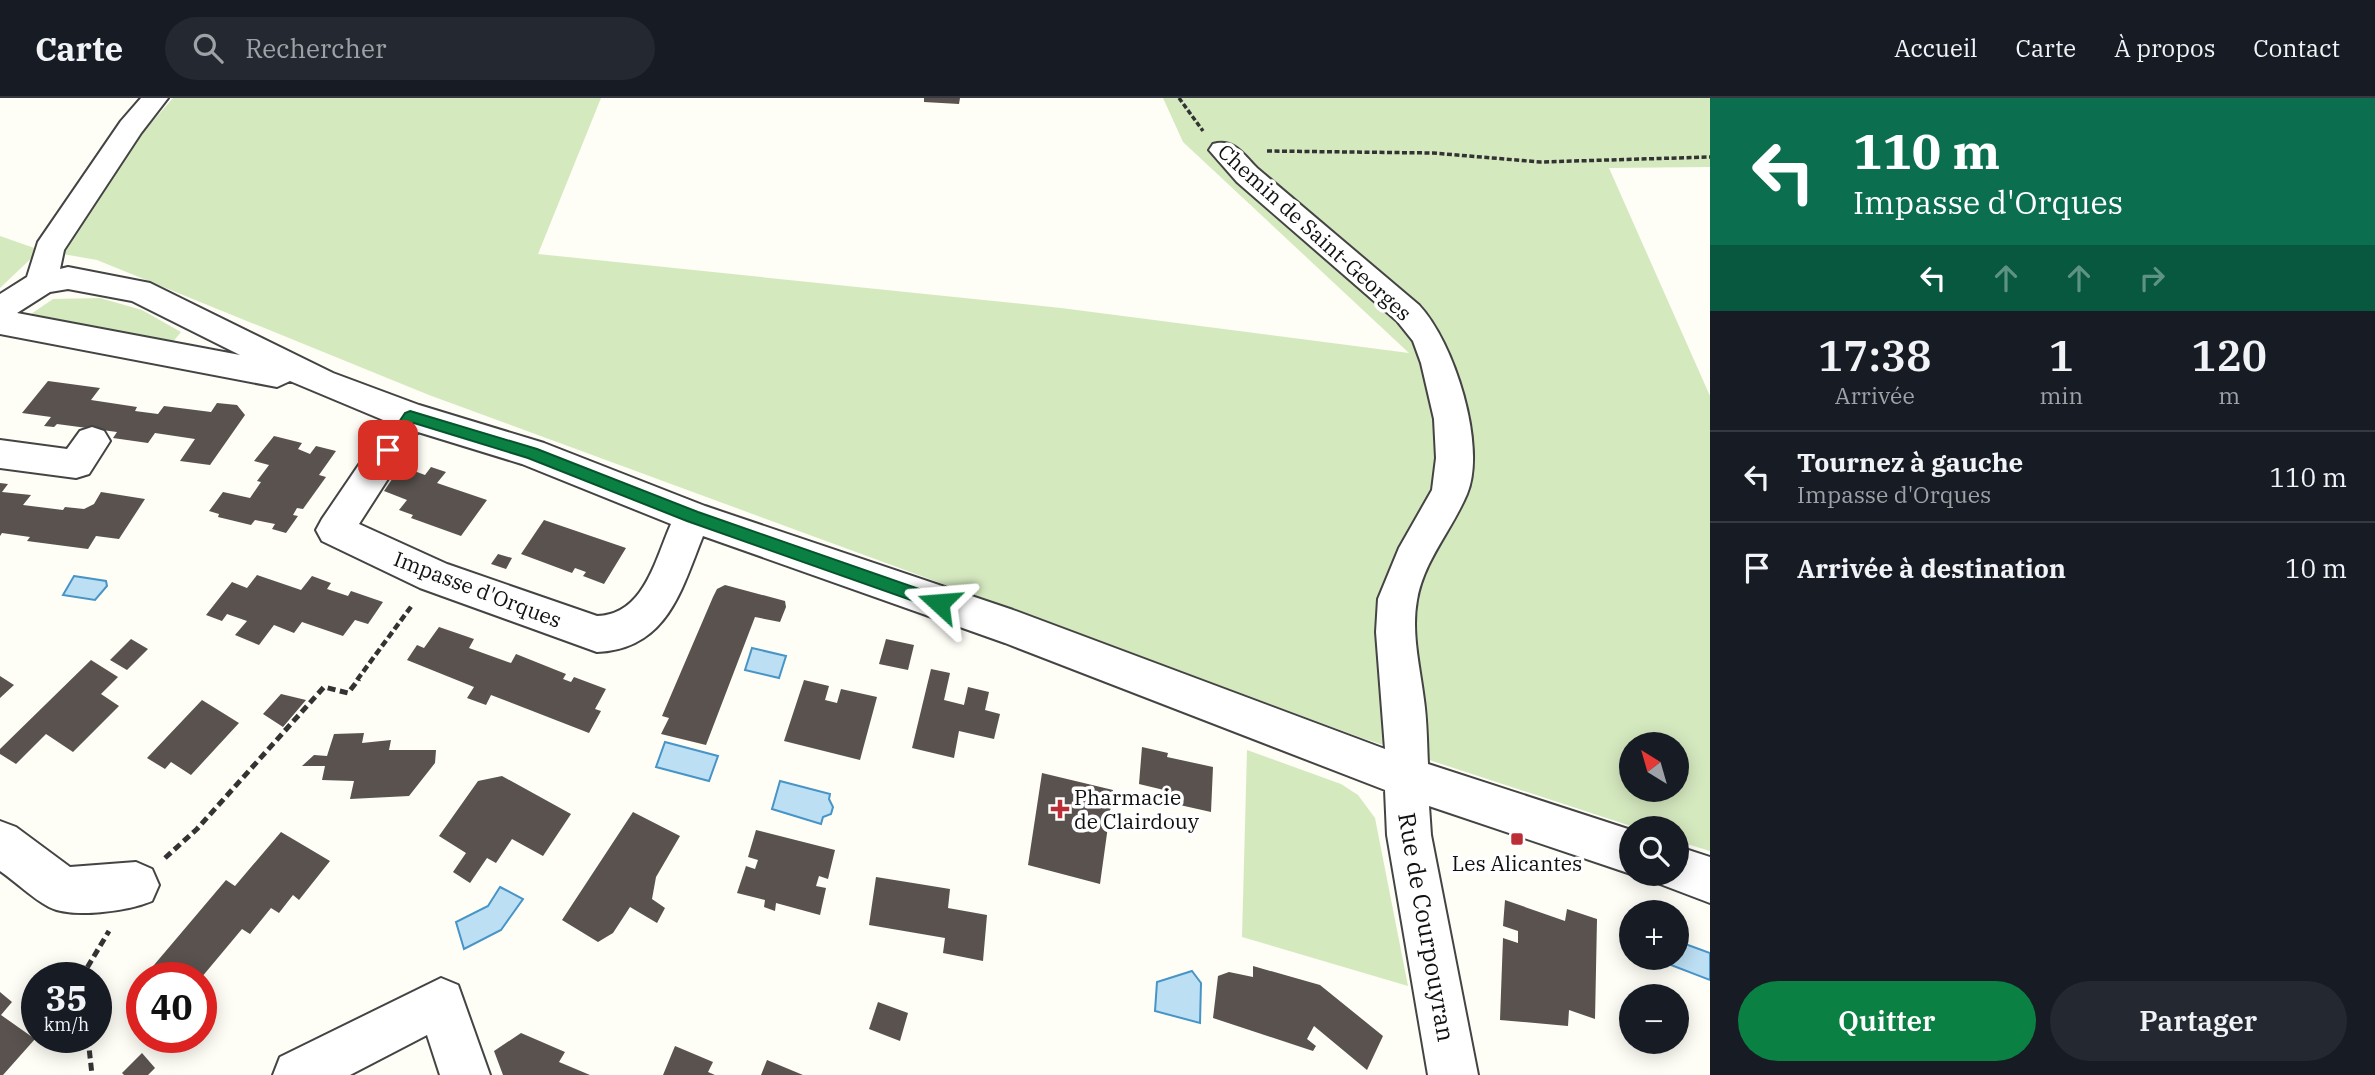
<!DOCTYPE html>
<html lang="fr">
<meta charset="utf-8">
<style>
body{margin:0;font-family:"IBM Plex Serif",serif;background:#242831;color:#f1f3f6;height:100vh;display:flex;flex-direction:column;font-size:26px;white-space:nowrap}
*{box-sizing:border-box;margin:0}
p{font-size:23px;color:#9ea1a6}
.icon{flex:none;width:38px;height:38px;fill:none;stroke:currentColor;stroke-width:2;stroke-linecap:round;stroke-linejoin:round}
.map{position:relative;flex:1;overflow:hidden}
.side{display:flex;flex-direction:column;background:#171b24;width:665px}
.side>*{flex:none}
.top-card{background:#0b6e4f;color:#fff;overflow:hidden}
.needle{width:46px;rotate:323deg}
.tools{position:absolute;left:1619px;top:634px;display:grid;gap:14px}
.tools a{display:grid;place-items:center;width:70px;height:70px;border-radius:50%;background:#171b24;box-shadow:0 4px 18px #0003;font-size:35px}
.speed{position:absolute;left:21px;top:864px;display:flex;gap:14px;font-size:35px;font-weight:700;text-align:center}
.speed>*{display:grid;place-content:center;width:91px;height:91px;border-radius:50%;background:#171b24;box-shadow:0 4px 18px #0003;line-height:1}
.speed small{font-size:18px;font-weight:400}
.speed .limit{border:10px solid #d22;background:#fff;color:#111}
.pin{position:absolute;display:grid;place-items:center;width:60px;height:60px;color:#fff;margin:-30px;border-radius:14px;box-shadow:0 4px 10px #0006}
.me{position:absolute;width:77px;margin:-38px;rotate:289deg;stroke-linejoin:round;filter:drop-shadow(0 0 5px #0008)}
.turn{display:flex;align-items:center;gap:24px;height:147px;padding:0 28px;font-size:32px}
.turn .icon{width:91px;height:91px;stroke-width:2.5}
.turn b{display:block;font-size:49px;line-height:60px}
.lanes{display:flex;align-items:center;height:66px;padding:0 28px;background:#0003;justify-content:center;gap:35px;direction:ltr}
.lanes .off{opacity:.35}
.eta{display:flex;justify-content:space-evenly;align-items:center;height:119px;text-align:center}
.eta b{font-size:42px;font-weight:600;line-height:49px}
.primary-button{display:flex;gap:14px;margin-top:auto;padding:14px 28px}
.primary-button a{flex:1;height:80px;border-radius:42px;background:#0b8043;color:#fff;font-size:28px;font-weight:600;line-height:80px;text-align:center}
.primary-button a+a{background:#242831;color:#f1f3f6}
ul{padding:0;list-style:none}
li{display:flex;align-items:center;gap:21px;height:91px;padding:0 28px;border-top:2px solid #363941}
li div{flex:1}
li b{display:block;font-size:26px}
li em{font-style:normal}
header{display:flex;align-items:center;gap:42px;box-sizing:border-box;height:98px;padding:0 35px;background:#171b24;border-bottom:2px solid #363941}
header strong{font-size:33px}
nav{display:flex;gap:38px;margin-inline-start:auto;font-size:24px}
.search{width:490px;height:63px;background:#242831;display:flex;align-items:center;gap:18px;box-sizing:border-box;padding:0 24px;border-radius:38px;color:#9ea1a6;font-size:26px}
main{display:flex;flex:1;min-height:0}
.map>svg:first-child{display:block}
.green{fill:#d5e9bf;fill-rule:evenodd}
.water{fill:#bcdff4;stroke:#4794c7;stroke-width:2}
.building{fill:#59524e}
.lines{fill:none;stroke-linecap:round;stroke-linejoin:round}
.minor-casing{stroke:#444;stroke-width:4}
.path-far2{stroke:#333;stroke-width:3.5;stroke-dasharray:5 2.5;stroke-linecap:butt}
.path-far1{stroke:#333;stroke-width:4.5;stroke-dasharray:7 3.5;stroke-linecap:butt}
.path{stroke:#333;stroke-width:5;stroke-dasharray:8 4.5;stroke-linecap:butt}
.minor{fill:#fff;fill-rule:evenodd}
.route{fill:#0b8043;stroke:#07532c;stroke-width:2}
.poi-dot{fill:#bc2e36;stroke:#fff;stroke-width:2.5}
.labels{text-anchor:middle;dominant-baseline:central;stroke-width:7;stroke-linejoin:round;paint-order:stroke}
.street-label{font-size:21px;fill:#111;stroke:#fff}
.poi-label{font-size:21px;fill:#111;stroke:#fff;text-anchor:start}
.near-street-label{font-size:24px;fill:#111;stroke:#fff}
</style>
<header>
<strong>Carte</strong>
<div class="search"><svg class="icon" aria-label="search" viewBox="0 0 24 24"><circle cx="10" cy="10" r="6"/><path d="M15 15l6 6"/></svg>Rechercher</div>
<nav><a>Accueil</a><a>Carte</a><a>À propos</a><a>Contact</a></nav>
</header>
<main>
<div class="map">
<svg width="1710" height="977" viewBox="0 0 1710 977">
<rect width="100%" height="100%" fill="#fefdf6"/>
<path class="green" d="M173,0h428l-63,156 523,54 348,45 -226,-211 -20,-44h547v69l-101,1 101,228v455l-33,-10 -1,-13h-39l-275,-90 -933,-343 -332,-135 -57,-10 -40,38v-52l40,14zM1631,646h45v45h-45z
M100,200l42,12 39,22 -9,11 -141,-29 22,-15z
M1247,652l94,34 17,11 17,23 33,168 -166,-49z"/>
<path class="water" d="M74,478l32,5 1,5 -12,14 -32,-5z
M752,550l34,8 -7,22 -34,-8z
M665,644l53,14 -9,25 -53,-14z
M780,683l50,13 -1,5 4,8 -2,7 -8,3 -2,7 -49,-15z
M500,789l23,12 -22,31 -37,19 -8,-27 32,-16z
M1677,843l33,12v27l-52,-20v-3h18z
M1192,873l9,12 -1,40 -45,-12 2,-29z"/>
<path class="building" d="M924,0h36l-1,6 -35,-2z
M48,283l52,7 -9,12 46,7 -2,4 23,3 6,-8 47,6 6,-9 20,2 8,10 -35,50 -30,-4 15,-22 -40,-6 -7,10 -35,-5 4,-6 -60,-8 -3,3 -10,-1 7,-9 -29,-4z
M274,338l28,7 -4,6 12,5 6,-8 20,5 -17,24 7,2 -23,32 -6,-1 -4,7 5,1 -12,17 -14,-4 3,-5 -20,-4 -4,5 -33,-8 1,-3 -10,-3 14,-19 27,6 11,-16 -4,-1 12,-16 -15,-4z
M401,368l24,9 6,-8 15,5 -9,11 50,17 -26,36 -50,-18 2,-3 -14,-5 8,-10 -23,-9z
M0,385l8,1 -6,8 29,3 -8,10 40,5 2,-3 19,2 10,-5 7,-12 44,7 -26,40 -23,-3 -8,13 -61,-8 3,-4 -28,-4 -2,3z
M544,422l82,28 -22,36 -21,-8 3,-4 -11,-4 -3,5 -51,-19z
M498,456l14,4 -6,11 -15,-5z
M257,477l44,15 11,-14 19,7 -4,6 21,7 3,-5 32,11 -15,22 -13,-4 -12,16 -41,-14 -8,11 -20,-8 -15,20 -24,-10 12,-14 -20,-7 -5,7 -16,-6 26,-33 15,6z
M725,487l60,16 1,6 -6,15 -25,-5 -49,128 -45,-11 8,-16 -7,-2 51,-119 4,-8z
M439,529l35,12 -5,9 42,15 5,-9 50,20 -3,5 8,3 3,-5 32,12 -11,20 6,2 -12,22 -98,-38 -5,10 -19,-7 7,-11 -67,-27 10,-15 7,3z
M131,541l17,10 -21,21 -17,-10z
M886,541l28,6 -6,25 -29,-6z
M91,562l27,17 -17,17 18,12 -46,46 -27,-18 -30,30 -16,-10v-5z
M931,571l19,4 -6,27 20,5 4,-18 21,5 -4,18 15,4 -6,25 -35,-8 -5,27 -42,-10z
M0,578l14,9 -14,13z
M804,582l25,6 -4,14 12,3 4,-14 36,8 -17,63 -76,-19z
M281,596l25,6 -23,27 -20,-13z
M202,602l37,23 -48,52 -20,-13 -6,7 -18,-11z
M364,635l-2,10 29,-3 -2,10h47l-1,13 -26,33 -59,3 4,-18 -32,-1 3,-14h-23l12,-11 13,1 7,-22z
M1142,649l26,6 -1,4 46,10 -2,45 -49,-11 2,-11 -25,-6z
M1042,675l71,17 -13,94 -72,-19z
M502,678l69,38 -28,42 -31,-17 -16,24 -9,-5 -17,25 -17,-11 13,-19 -27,-17 39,-55z
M633,714l47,24 -24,41 -4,22 13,9 -8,15 -27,-16 -17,26 -15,9 -36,-22z
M756,732l79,20 -7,29 -9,-3 -3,10 10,2 -6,27 -44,-12 -1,8 -11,-4 1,-7 -28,-7 9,-27 9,3 3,-9 -10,-3z
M281,734l49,29 -31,39 -6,-5 -14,18 -8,-5 -21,26 -8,-5 -41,49h-58l83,-98 9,6z
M876,779l74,12 -2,19 39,7 -4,46 -40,-8 2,-15 -76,-13z
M1505,802l60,21 2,-12 30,10 -2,100 -26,-9 -1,16 -68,-6 3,-82 15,5v-12l-15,-5z
M1253,868l67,19 63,51 -16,34 -53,-44 -7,13 9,7 -3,5 -100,-33 5,-42 11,-4 24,5z
M0,894l12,10 -11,13 34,24 -32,36h-3z
M878,904l30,11 -8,28 -31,-12z
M521,935l44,19 -6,10 31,13h-87l-9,-24z
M675,948l38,16 -5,10 7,3h-52z
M142,955l13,15 -7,7h-24l-2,-2z
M767,962l36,15h-42z"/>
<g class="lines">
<defs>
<path id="minor" d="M141,0h27l-27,35 -77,117 -4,19 8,-2 82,16 183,90 86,32 125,38 161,63 308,104 372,139 -9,-117 2,-33 21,-51 33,-58 4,-32 -2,-39 -13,-56 -8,-22 -16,-20 -160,-139 -28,-32 4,-6c21,-6 31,11 44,24l162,137c35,37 68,141 48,189 -15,36 -43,66 -50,106 -6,33 3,67 7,100 3,21 3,43 4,64l203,66v43h3l-3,1 -202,-68 2,29 47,240h-50l-41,-240 -2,-45 -380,-147 -302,-107c-22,55 -36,113 -106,116l-177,-64 -98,-47 -6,-11 6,-11 66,-97 -98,-41 -13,6 -277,-53v-40l27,-17 11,-35 83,-121zM68,191l64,12 108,54 -223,-42 33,-21zM418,334l104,32 149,60c-16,36 -27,91 -74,92l-150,-52 -88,-40z
M92,329l12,4 6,10 -21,33 -13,4 -76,-10v-28l67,9 13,-18z
M0,723l16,6 54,40 66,-5 16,7 7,16 -7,16c-23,10 -80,18 -103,6 -17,-9 -33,-25 -49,-36z
M1676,748l34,11v46l-50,-19 -4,-11h20z
M441,880l17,7 32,90h-50l-13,-40 -77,40h-77l7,-18z"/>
</defs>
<use href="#minor" class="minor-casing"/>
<path class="path-far2" d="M1179,0l24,33
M1267,53l166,2 107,9 170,-5"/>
<path class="path-far1" d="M357,582l56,-76"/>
<path class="path" d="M165,760l32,-29 127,-142 24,6 11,-14
M81,880l28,-47
M88,940l4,37"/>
<use href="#minor" class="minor"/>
</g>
<path class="route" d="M410,313l127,38 161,63 247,86 2,5 -2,4 -6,3 -252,-89 -159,-63 -114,-35 -20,31h-11l-2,-4 2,-4 22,-33z"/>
<g class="poi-dot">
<path d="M1056.5 700.5h7v7h7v7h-7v7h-7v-7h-7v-7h7z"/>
<rect x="1510" y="734" width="14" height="14" rx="3.5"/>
</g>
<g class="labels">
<g class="street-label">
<text transform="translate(1315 134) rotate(42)">Chemin de Saint-Georges</text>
<text transform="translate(478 491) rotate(21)">Impasse d'Orques</text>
</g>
<g class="poi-label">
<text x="1074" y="699">Pharmacie<tspan x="1074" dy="24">de Clairdouy</tspan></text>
<text x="1517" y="765" text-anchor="middle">Les Alicantes</text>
</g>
<g class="near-street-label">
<text transform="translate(1427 829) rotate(80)">Rue de Courpouyran</text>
</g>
</g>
</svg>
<div class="tools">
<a><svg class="needle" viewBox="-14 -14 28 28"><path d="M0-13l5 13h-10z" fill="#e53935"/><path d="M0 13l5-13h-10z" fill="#9ea1a6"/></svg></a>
<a><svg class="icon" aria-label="search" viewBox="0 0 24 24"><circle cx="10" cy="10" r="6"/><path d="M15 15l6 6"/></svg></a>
<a>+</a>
<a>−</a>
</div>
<div class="speed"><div>35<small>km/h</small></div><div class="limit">40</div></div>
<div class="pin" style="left:388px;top:352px;background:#d93025"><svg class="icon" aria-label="arrive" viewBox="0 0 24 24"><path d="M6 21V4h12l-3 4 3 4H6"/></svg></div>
<svg class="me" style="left:939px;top:505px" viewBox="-20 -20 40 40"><path d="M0-17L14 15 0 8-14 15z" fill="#0b8043" stroke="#fff" stroke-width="4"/></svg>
</div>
<section class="side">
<div class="top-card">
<div class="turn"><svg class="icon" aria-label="left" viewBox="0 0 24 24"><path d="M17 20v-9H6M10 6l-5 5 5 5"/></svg><div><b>110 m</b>Impasse d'Orques</div></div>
<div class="lanes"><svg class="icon" aria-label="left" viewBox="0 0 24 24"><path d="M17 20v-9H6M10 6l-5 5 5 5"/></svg><svg class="icon off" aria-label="ahead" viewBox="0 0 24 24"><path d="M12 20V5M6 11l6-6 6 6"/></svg><svg class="icon off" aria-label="ahead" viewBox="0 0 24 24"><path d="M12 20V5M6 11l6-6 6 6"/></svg><svg class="icon off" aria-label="right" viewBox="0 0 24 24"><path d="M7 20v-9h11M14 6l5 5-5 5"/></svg></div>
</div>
<div class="eta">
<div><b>17:38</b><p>Arrivée</p></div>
<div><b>1</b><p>min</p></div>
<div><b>120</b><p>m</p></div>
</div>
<ul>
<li><svg class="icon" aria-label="left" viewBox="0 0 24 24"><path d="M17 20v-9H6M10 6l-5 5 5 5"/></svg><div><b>Tournez à gauche</b><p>Impasse d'Orques</p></div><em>110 m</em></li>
<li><svg class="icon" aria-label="arrive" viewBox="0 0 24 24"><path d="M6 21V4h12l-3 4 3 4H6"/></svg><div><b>Arrivée à destination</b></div><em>10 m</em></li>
</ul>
<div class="primary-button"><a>Quitter</a><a>Partager</a></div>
</section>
</main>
